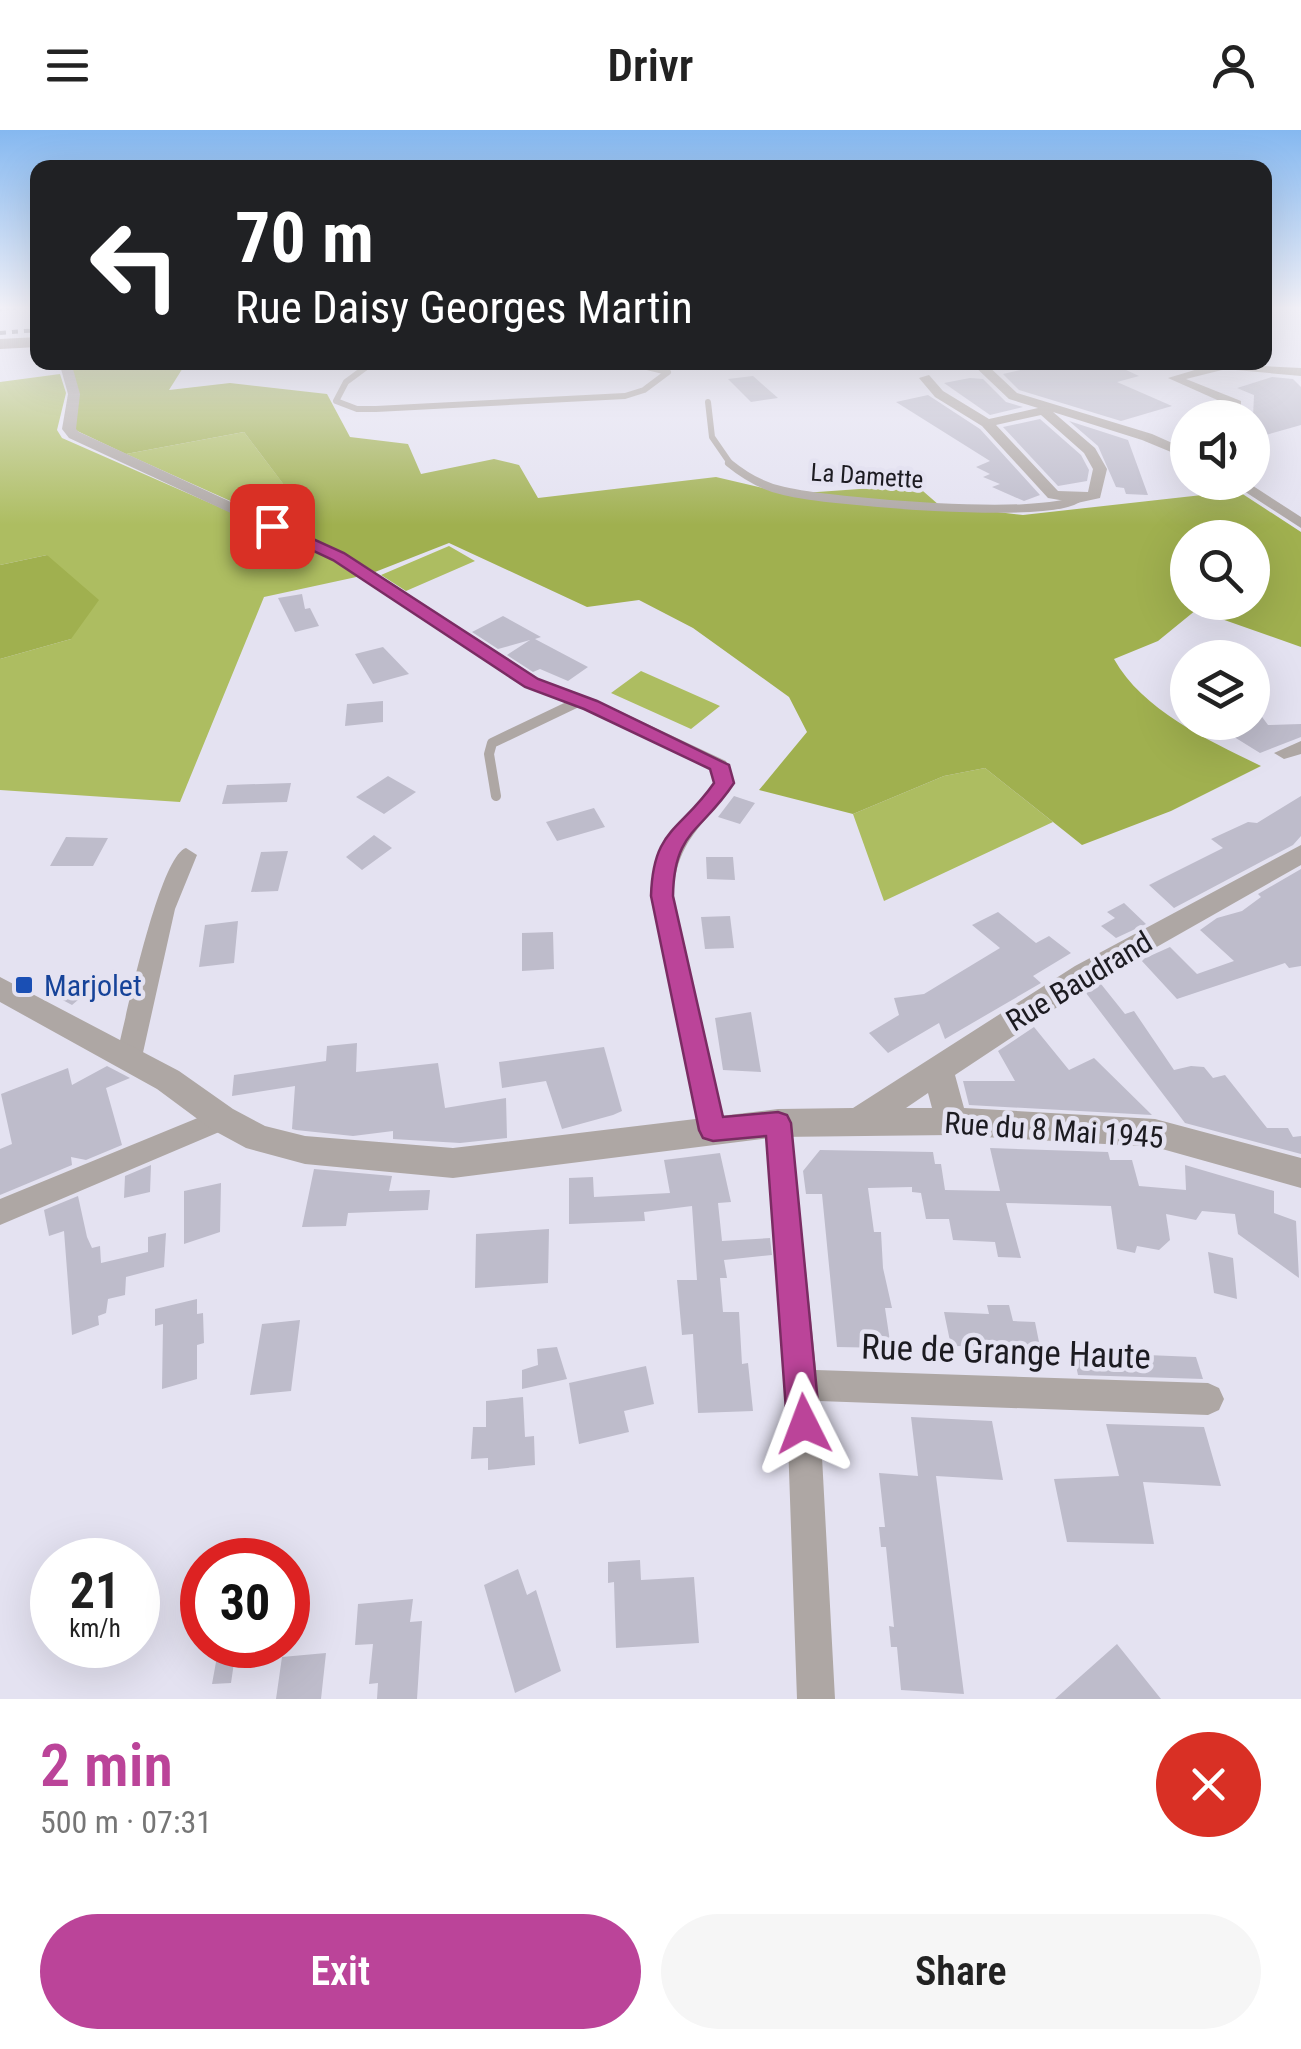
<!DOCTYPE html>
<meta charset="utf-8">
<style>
body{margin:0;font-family:"Roboto Condensed",sans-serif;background:#f6f6f6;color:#222;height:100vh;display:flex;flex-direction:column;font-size:38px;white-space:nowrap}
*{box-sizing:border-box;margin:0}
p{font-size:32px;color:#767676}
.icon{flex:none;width:55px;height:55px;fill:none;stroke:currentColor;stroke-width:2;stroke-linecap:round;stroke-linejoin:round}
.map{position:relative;height:1569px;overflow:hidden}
.side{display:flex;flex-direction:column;background:#fff;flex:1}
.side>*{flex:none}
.guide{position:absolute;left:30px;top:30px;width:1242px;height:210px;border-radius:20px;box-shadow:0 10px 40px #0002;background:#202124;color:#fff;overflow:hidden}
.controls{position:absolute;left:1170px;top:270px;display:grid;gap:20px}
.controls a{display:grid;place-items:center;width:100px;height:100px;border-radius:50%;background:#fff;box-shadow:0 10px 40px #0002;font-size:50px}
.speed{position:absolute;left:30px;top:1408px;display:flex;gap:20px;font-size:50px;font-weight:700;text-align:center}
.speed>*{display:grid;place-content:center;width:130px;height:130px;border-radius:50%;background:#fff;box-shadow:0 10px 40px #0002;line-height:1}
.speed small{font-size:25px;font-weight:400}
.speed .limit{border:15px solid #d22;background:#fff;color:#111}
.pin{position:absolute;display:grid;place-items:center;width:85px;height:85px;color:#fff;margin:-42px;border-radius:20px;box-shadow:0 5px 15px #0006}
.me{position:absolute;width:110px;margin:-55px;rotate:357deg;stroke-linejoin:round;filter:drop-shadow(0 0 8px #0008)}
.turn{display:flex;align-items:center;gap:35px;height:210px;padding:0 40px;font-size:45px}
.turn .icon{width:130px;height:130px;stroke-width:2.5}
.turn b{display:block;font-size:70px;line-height:85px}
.round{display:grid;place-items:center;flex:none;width:105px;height:105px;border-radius:52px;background:#f6f6f6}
.head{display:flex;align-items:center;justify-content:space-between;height:170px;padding:0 40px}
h1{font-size:60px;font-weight:600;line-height:75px;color:#b49}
.button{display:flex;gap:20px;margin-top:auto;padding:20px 40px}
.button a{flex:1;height:115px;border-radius:60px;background:#b49;color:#fff;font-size:40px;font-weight:600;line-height:115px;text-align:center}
.button a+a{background:#f6f6f6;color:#222}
header{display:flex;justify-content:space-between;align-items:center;height:130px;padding:0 40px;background:#fff;font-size:45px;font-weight:600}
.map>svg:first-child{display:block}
.green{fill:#adbd61}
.forest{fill:#a0b04f;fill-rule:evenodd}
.building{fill:#bebccb}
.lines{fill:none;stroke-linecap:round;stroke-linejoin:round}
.path{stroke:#7b7a84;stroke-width:2.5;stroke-dasharray:2.5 4;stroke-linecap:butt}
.service-far2{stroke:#aea7a4;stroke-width:6}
.service-far1{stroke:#aea7a4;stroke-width:8}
.service{stroke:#aea7a4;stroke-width:10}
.minor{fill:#aea7a4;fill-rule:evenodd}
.tertiary{fill:#aea7a4;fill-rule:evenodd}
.secondary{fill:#948985;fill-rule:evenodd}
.rail{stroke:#605f68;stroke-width:4;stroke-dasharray:6 6;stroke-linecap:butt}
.route{fill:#b49;stroke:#7a2c63;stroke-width:2.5}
.transit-dot{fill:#1a4fb4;stroke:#e4e2f1;stroke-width:4}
.labels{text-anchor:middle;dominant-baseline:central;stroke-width:9;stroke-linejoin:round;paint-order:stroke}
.far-street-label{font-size:25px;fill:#1c1b21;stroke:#e4e2f1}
.street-label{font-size:30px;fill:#1c1b21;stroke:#e4e2f1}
.transit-label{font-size:30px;fill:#164399;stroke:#e4e2f1;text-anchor:start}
.near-street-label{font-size:35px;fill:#1c1b21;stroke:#e4e2f1}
</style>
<header><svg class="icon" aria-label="menu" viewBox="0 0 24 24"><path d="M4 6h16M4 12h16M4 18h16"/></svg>Drivr<svg class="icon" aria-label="person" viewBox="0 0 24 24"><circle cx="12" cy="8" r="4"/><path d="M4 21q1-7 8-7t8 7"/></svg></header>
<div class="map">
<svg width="1301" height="1569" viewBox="0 0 1301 1569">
<rect width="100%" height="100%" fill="#e4e2f1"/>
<path class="green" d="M60,244l6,19 -9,37 5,8 273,120 26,18 -97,21 -84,205 -180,-12v-131l71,-20 -24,-84 -47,10v-183z
M244,302l50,66 -48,10 -120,-54z
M449,416l26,15 -69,30 -25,-16z
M641,541l79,35 -29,23 -80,-36z
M985,638l68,54 -169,79 -31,-87 91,-38z"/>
<path class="forest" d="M67,233h119l-17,27 61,-7 97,11 23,43 58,7 13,30 73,-15 25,6 19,33 178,-21 73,17 127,-9 23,20 84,10 215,-24 63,41v115l-105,-37 -38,31 -44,18c29,52 96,82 147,107l-90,45 -89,34 -97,-77 -41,8 -91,38 -94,-24 48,-58 -18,-35 -96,-69 -54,-28 -52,7 -138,-64 -74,29 -31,-19 -98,-45 47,-11 -49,-65 -118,22 -53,-25zM1188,408h64v64h-64z
M47,425l52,45 -28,39 -71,20v-94z"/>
<path class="building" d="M1053,232h56l30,14 -22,6 55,24 -51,15 -102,-31 -16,-16z
M753,246l25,22 -27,4 -23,-23z
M1272,247l21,2 8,8v38l-49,14 2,-44 -17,-7z
M970,248l13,1 23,23 17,5 -33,8 -46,-32z
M928,265l52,34 60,66 -16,6 -32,-14 8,-3 -17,-7 7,-3 -14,-7 14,-6 -94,-59z
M1040,289l41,36 8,15 -2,11 -29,5 -55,-59z
M1069,291l59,19 20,55 -22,-1 -2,-6 -8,-1 -18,-41z
M302,464l3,15 5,-1 9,18 -24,6 -17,-34z
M503,486l38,21 -6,2 53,28 -20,14 -28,-12 -7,3 -26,-17 23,-15 -32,9 -26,-17z
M383,517l26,27 -36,10 -18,-30z
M383,571v21l-38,4 2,-22z
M1257,580l11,15 33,-1v13l-41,16 -50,-31h42z
M388,646l28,16 -32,22 -28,-17z
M291,653l-4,19 -65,2 5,-19z
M734,666l21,7 -15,21 -22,-7z
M1301,666v40l-8,9 -119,63 -25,-23 74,-37 -12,-9 37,-17 9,1z
M594,678l11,19 -48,14 -11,-19z
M374,705l18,13 -30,22 -16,-13z
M66,707l42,1 -15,28h-43z
M288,721l-10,40 -27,1 10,-40z
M706,727h27l2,23 -28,-1z
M1301,739v97l-12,2 -4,-5 -108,36 -36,-39 29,-13 27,27 37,-13 -34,-31 17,-12 25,-7 19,-14 -3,-3z
M1124,773l22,21 -30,14 -15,-12 14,-8 -8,-6z
M998,782l38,31 13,-7 22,17 -38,23 8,7 -96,56 -6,-16 -51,30 -19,-20 30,-18 -5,-17 30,-4 76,-46 -28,-23z
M730,786l4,32 -29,1 -4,-32z
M238,791l-4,42 -35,4 6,-42z
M553,802l1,37 -32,2v-38z
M60,844l31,15 -19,16 -30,-16z
M1101,854l24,30 9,-3 40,59 17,-4 13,1 9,11 12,-3 42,53h21l5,9 8,-1v18l-116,-31 -99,-130z
M751,882l10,60 -38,-2 -8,-52z
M1034,897l35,43 25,-12 58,57 -183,-10 -6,-24h52l-17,-30z
M357,913l-1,29 82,-9 7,45 61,-10 1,40 -47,5 -67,-4v-8l-40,5 -57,-6 -4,-1 3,-43 -63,10 2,-21 92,-14 1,-15z
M604,917l18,64 -9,4 -51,14 -16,-48 -44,7 -3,-26z
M107,936l23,12 -24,10 16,57 -36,15 -15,-3 1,8 -72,30v-46l12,-5 -11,-50 67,-26 4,17z
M990,1018l118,4 2,8h22l7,26 47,4 -1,-25 89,26v22l22,8 3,57 -61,-44 -3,-20 -33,-3 -6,9 -30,-6 4,26 -11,10 -22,-4 -2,7 -18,-4 -6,-43 -105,-3 15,55 -23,-1 -3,-15 -42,-2 -4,-21h-23l-5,-26 -9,-1v-5l-44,1 6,44h7l2,36 9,40h-7l6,40 -54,-1 -15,-153h-16l-3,-23 17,-21 113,2 2,12h6l4,26 55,1z
M720,1023l11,49 -13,1 4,38 48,-3 2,17 -48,5 3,18h-7l3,34h16l3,52 6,-1 5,48 -55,2 -5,-79 -11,1 -5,-55h20l-5,-74 -48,6 1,9 -76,3v-46l24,-1 1,20 76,-4 -6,-33z
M151,1035l-1,27 -26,6 1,-22z
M314,1039l78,7 -3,15 41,-1 -2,20 -80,3 -2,13 -44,1z
M221,1053l-1,49 -36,12v-53z
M78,1066l9,41 5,11 8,-2 1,17 47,-11v-15l18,-4 -2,34 -38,10 -1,18 -17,4 -2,14 -8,3 1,9 -27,10 -8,-104 -15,5 -5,-26z
M549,1099l-1,54 -73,5 1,-54z
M1208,1122l25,6 4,41 -23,-6z
M197,1169v15l6,-1 1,30 -7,2v34l-35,10 1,-65 -8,2v-17z
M987,1175h22l4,16 22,1 5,25 -89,-1 -7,-34 45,2z
M300,1190l-9,71 -41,4 12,-71z
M557,1217l10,32 -45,10v-19l16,-5 -1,-16z
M1073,1222l123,5 7,22 -125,-4z
M646,1236l8,38 -30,7 5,21 -50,12 -10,-61z
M523,1267l2,40 9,-1 1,29 -47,5v-12l-17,1 2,-32h13v-26z
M911,1287l81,4 11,59 -67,-4 28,218 -63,-4 -4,-43h-6l-2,-21 5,1 -8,-80h-5l-2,-20h6l-6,-54 39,3z
M1106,1294l98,3 17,59 -78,-4 11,62 -87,-2 -13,-63 65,-3z
M640,1430l1,20 53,-3 5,66 -83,5 -2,-66 -6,1v-21z
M518,1439l9,26 9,-5 25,81 -46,22 -31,-108z
M413,1469l-3,23 12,-1 -5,78h-40l1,-16 -9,1 4,-40 -18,1 3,-41z
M1117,1514l44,55h-106z
M236,1519l-5,34 -19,1 6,-33z
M326,1523l-5,46h-45l6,-42z"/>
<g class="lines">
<path class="path" d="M0,180l38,-4"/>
<path class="service-far2" d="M373,232l-27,20 -10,19 21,8h19l249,-13 19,-6 24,-18 -42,-10
M708,272l4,35 20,29"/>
<path class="service-far1" d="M729,333c16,13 35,24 55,28 45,11 259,29 293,8"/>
<path class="service" d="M496,666l-7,-42 3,-11 88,-42"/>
<path class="minor" d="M59,232h12l9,32 -4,35 3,3 265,122 193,125 61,22 128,60 8,22c-30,45 -57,54 -61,113l53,234 -4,8 -9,3 -9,-3 -4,-8 -49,-234c5,-57 31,-72 63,-113l-4,-15 -126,-59 -59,-22 -193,-127 -263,-122 -7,-9 6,-35z
M970,232h14l33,31 135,41 36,16v9l-46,-19 -89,-28 42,36 12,21 -7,29 -23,5 -29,-5 -66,-72 -47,-29 -16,-19 10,-3 14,16 46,28 49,-11 -29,-9zM1041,285l43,38 9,16 -5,23 -30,-1 -62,-66z
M1218,233l4,1v6l-36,9 55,22v6h-8l-65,-29z
M1230,352h17l54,35v11z
M1301,611v13l-17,5 -10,-6z
M186,718l11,7 -22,54 -33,148 -4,7 -9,3 -9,-3 -4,-7c9,-34 43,-201 70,-209z
M222,978l9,3 4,8 -4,8 -231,98v-26z
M778,982l9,3 4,8 25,247 392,13 11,5 5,11 -5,11 -11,5 -389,-14 16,298h-38l-11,-314 -21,-262 4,-8z"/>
<path class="tertiary" d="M1184,232l117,6v8l-110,-10z
M1301,715v20l-206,117 -140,93 9,33 191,11 146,39v30l-146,-41 -204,-12 -173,2 -325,41 -148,-14 -59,-16 -35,-19 -54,-40 -157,-87v-25l179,94 54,38 32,17 40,10 148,12 325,-39 75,-1 222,-142zM928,963l4,15h-26z"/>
<path class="secondary" d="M38,207v10l-38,2v-10z"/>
<path class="rail" d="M0,203l38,-3"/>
</g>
<linearGradient id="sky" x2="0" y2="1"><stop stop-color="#85b8f0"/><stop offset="0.45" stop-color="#f3f2f9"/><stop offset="1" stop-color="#f3f2f9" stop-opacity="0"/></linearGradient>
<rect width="1301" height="395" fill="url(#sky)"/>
<path class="route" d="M267,393h11l66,30 194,126 59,22 132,64 5,18c-33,50 -60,47 -61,113l50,221 55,-5 9,3 4,8 29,301 -5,12 -11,4 -12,-4 -5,-12 -21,-288 -53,5 -10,-3 -4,-8 -48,-234c2,-68 29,-64 63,-113l-4,-14 -126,-60 -59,-22 -192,-127 -66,-31z"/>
<rect class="transit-dot" x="14" y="845" width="20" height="20" rx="5"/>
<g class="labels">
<g class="far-street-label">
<text transform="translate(867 346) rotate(4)">La Damette</text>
</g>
<g class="street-label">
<text transform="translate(1079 851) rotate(-31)">Rue Baudrand</text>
<text transform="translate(1054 1000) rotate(4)">Rue du 8 Mai 1945</text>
</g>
<g class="transit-label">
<text x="44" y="855">Marjolet</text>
</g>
<g class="near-street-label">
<text transform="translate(1006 1222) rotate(2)">Rue de Grange Haute</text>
</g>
</g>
</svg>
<div class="controls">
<a><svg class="icon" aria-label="sound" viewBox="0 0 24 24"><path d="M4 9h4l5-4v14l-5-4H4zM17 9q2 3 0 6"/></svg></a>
<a><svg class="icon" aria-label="search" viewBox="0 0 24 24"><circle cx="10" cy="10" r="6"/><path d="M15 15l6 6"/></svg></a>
<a><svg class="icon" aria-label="layers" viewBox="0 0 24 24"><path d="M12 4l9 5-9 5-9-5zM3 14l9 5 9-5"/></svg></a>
</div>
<div class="speed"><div>21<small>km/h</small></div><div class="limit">30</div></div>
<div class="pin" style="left:272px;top:396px;background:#d93025"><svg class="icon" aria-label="arrive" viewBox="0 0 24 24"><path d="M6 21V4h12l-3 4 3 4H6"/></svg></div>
<svg class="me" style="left:804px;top:1294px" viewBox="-20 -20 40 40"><path d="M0-17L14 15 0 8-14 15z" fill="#b49" stroke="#fff" stroke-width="4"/></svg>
<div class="guide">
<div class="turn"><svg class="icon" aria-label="left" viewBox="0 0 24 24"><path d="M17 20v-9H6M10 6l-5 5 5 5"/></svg><div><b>70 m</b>Rue Daisy Georges Martin</div></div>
</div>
</div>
<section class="side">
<div class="head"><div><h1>2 min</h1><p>500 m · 07:31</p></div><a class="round" style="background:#d93025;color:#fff"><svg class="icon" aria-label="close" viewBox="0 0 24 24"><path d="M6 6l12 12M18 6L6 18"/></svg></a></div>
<div class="button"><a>Exit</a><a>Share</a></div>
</section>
